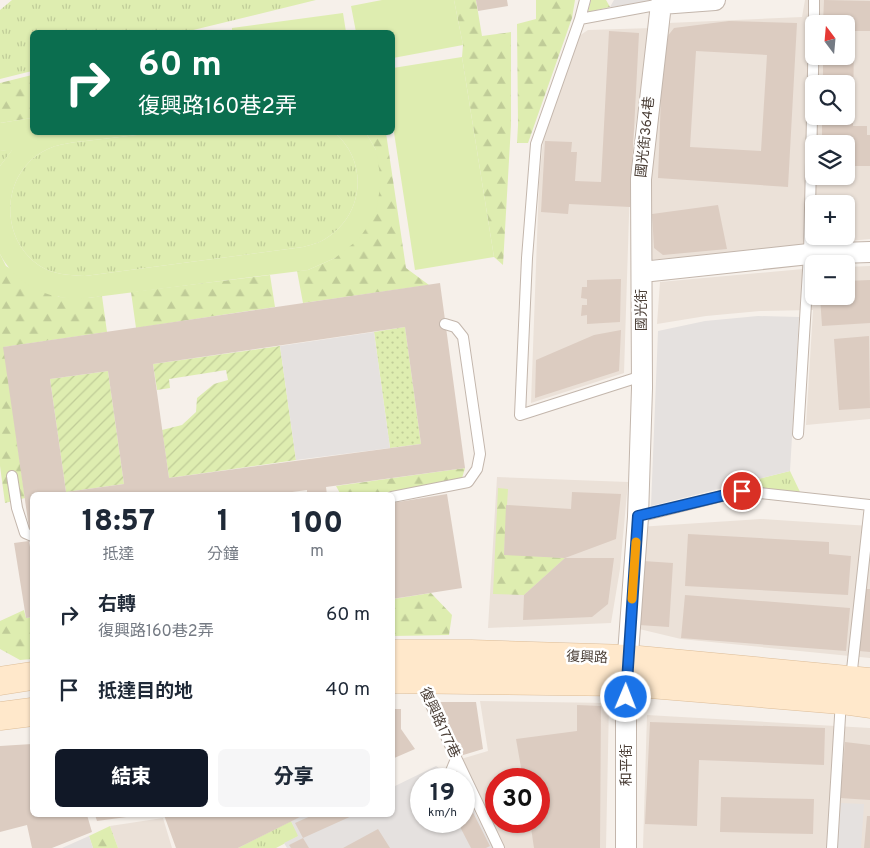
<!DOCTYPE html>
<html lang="zh-TW">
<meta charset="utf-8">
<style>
body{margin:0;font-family:Overpass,"Noto Sans TC",sans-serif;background:#f6f6f7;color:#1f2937;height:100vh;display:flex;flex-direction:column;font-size:19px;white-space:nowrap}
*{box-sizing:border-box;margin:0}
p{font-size:16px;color:#747a83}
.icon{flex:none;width:28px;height:28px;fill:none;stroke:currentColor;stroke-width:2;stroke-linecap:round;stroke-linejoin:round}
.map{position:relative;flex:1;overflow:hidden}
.side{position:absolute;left:30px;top:492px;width:365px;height:325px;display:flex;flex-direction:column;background:#fff;border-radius:8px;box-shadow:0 1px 4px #0004}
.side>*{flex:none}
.hud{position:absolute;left:30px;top:30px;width:365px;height:105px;border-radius:8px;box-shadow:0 1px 4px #0004;background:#0b6e4f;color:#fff;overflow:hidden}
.needle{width:32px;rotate:344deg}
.fabs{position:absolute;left:805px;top:15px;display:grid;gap:10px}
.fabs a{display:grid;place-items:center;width:50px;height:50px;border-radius:8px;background:#fff;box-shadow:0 1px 4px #0004;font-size:25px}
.speed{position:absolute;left:410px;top:768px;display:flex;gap:10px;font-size:25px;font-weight:700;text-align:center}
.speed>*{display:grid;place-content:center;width:65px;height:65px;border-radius:50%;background:#fff;box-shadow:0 1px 4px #0004;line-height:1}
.speed small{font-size:12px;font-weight:400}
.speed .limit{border:8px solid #d22;background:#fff;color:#111}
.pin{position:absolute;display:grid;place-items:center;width:42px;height:42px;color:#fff;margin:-21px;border:2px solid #fff;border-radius:50%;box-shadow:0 1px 5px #0007}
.me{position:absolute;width:55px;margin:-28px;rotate:1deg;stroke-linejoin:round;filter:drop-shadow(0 0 4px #0008)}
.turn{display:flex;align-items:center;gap:18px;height:105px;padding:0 25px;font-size:22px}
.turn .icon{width:65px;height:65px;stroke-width:2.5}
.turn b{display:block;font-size:35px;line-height:42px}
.eta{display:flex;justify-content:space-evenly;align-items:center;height:85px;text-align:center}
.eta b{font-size:30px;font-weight:800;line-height:35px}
.button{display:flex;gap:10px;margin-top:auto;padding:10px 25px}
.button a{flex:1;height:58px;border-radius:8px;background:#111827;color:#fff;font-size:20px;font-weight:800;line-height:58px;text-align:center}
.button a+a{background:#f6f6f7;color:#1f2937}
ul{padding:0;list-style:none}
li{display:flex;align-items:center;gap:15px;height:75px;padding:0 25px}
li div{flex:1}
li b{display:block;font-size:19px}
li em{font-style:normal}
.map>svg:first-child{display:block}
.residential{fill:#ebe1d8;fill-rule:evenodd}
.grass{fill:url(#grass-tufts)}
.forest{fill:url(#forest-firs)}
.park{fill:url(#park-dots)}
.garden{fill:url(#garden-furrows)}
.pitch{fill:#deedb0}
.parking{fill:#e5e1df}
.building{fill:#dcccc1;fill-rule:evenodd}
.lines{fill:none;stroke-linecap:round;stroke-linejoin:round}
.lane-casing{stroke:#c3b6ac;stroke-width:12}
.street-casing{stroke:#c3b6ac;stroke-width:22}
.secondary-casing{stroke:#ddbd98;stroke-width:29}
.lane{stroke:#fff;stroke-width:10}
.street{stroke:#fff;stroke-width:20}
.secondary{stroke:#ffe8cb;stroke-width:28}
.route-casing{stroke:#114b97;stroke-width:12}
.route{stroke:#1a73e8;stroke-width:9}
.slow{stroke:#f59e0b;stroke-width:9}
.labels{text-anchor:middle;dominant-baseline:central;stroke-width:5;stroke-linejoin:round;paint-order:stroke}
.street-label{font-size:14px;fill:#4b3f37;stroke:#fff}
</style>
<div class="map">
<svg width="870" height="848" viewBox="0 0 870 848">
<defs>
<pattern id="grass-tufts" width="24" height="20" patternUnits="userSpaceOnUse" patternTransform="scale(1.25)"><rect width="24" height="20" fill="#deedb0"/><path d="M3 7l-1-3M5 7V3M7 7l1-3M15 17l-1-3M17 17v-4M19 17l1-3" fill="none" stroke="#c0cc98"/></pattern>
<pattern id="forest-firs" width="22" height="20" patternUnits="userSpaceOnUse" patternTransform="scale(1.25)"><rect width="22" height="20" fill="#deedb0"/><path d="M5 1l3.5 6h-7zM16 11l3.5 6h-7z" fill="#c0cc98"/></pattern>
<pattern id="park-dots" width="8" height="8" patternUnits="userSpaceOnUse" patternTransform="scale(1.25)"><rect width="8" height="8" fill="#deedb0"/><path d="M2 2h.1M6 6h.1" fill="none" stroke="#c0cc98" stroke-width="1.8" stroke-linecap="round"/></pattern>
<pattern id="garden-furrows" width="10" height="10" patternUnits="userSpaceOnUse" patternTransform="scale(1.25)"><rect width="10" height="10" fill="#deedb0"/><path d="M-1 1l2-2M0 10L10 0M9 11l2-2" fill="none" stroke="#c0cc98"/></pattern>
</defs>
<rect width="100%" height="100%" fill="#f6f0ea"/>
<path class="residential" d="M805,0h65v239l-221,21 -1,-71 20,-166 134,-6zM814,24h32v32h-32zM814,84h32v32h-32zM814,144h32v32h-32zM814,204h32v32h-32z
M652,28l-21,124 -7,221 -93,30 8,-220 4,-43 36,-104 9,-6z
M870,266v153l-64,6 7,-115 -53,1 -54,5 -49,8 3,-42 154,-14v28h32v-29z
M497,477l131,5 -8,87 -9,54 -123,5z
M761,519l109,7v132l-189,-19 -46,-11 3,-101z
M480,701l129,2 -3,145h-104l-41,-89 27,-8zM496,779h43v42h-43z
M647,715l223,13v120h-227z
M163,818l9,30h-54l-8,-22z"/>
<path class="grass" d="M12,0h304l-131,32h-153v39l-32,8v-69z
M154,133h181c34,29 29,83 -10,106 -6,4 -15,6 -22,8l-218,29c-16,-1 -31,-1 -45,-10 -40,-26 -40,-89 2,-114 15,-9 35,-10 52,-12 20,-2 40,-5 60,-7z
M13,149l-13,17v-15z
M790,471l11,23 -63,-10z
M291,821l8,15 -23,12h-38z"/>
<path class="forest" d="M454,0h22l6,36 29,-4v93l-8,140 -9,-8 -32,-200 1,-12z
M536,0h39l-3,18 -44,125h-11l1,-18 -1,-101 19,-5z
M591,0h15l4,7 -22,5z
M32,75v43l-32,5v-40z
M366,133h20l20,135 23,17 -126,18 -6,-32 11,-1 27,-12 41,-108z
M0,254l6,12 53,31 29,1 14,-2 5,36 -103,15 21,151 -20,5 -5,-37z
M270,275l5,32 -139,21 -5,-36z
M465,468l-5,17 -68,10h-51l-5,-9z
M498,488l10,1 -4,65 61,4 -41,37 -31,-1z
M431,593l21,22 -3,20 -56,1v-37z
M24,610l2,8 6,-1v42l-12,1 -20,-11v-28z
M110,826l8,22h-25l-4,-12z"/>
<path class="park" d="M405,327l16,117 -31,4 -16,-116z"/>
<path class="garden" d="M280,346l16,114 -127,18 -7,-48 20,-5 14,-13 1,-14 17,-14 14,-4 -2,-10 -57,9 1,9 -13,2 -4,-26z
M108,371l16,113 -58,8 -16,-113z"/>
<path class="pitch" d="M382,0h72l9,45 -70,13 -1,-26h-36l-5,-26z
M343,13l3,19h-114v-4z
M462,57l32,200 -79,13 -22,-144v-58z
M32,118v14l122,1c-20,2 -40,5 -60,7 -17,2 -37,3 -52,12 -42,25 -42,88 -2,114 14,9 29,9 45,10l218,-29c7,-2 16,-4 22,-8 39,-23 44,-77 10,-106h31l10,17 5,31 -5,32 -17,26 -24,19 -27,12 -220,28c-9,0 -20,1 -28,-1 -25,-4 -49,-21 -60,-43v-88l12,-16 -12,1v-28z"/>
<path class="parking" d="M614,0h52l-56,7z
M758,316l41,1 -9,154 -139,35 7,-175 47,-10z
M374,332l16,116 -94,12 -16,-114z
M436,766l19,13h-34v42h43v-30l29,57h-206l-3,-5 14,-7 -7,-15 13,-6h88l1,-28z
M841,803l23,1 -3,44h-24z
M89,836l4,12h-31z"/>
<path class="building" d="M476,0h31l1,6 -30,5z
M824,0l46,1v30h-16l-1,95h14v9h3v31h-24v-22h-24v-28h24v-32h-23v-28h23v-32h-23z
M729,21l68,2 -9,164 -130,-9 5,-136 11,-14zM696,51l71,4 -6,96 -71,-4z
M609,31l30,2 -9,174 -61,-3 -1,10 -27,-2 4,-71 27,1 -1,10h6l-2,29 26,1z
M718,205l9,44 -64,6 -9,-7 -2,-34z
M621,279l-1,43 -33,2v-9l-6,1 1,-11h5v-6l-6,-1 1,-11h5v-7z
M870,280v43l-48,3 -2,-30h26v-15z
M440,283l25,185 -139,19 1,8h-20v-5l-37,5h-238v33h-3l-26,-181zM405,327l16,117 -252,34 -16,-114zM108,371l16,113 -58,8 -16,-113z
M621,330l-2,41 -84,27 1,-38 58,-25z
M869,336l1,72 -31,2 -5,-71z
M572,492l49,2 -5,45 -51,19 -61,-3 2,-50 65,4z
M447,494l15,94 -70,11v-96z
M688,534l141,8v12l22,2 -3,39 -163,-9z
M29,541l2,12h1v64l-6,1 -12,-75z
M565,558h49l-6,46 -16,13 -69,3 1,-25z
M643,561l30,2 -4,64 -30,-2z
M866,589h4v63l-11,-1z
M685,595l165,13 -4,43 -165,-13z
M435,702h41l7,47 -23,7z
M577,705l24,1 -1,142h-66l-4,-27h9v-42h-16l-7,-40 61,-8z
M392,709h9v20l14,20 -23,10z
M650,722l175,6 -1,37 -125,-5 -2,66 -52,-2z
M845,742l25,3v55l-30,-2z
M32,744v71h55l5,17 -40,16h-20l-5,-23 -27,7v-86z
M440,773l11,6h-15z
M464,795l26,51 -4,2h-15l-14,-27h7z
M721,797l93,2 -1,35 -93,-2z
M95,815h39v1l-37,5z
M164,815h140l-66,33h-62z
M313,815h41l-51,23 -8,-15z
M867,816h3v32h-6z
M378,829l12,19h-47z
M303,838l6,10h-18l-2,-3z"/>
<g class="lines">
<defs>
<path id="lane" d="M580,19l5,-19
M814,24v-24
M642,376l-122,39 7,-157 9,-114 44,-125 81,-15
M798,434l11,-180 5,-228
M12,476l5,32 8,25 7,3
M392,497l76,-15 9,-13 3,-15 -17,-117 -8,-10 -10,-3
M638,517l104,-26 128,14
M851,679l19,-174
M420,682l79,166
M449,776l7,-17
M832,848l9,-148"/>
<path id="street" d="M642,272l167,-18 61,-2
M626,848v-166l12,-165 4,-129 -1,-209 20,-175 54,-4"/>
<path id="secondary" d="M392,654h79l157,5 242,23
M392,679l234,3 215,18 29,4
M0,681l32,-5
M0,716l32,-4"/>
</defs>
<use href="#lane" class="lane-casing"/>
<use href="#street" class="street-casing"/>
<use href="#secondary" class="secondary-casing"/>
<use href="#lane" class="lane"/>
<use href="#street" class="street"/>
<use href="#secondary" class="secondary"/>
</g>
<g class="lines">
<defs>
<path id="route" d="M626,697l12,-181 104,-25"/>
</defs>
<use href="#route" class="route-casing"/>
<use href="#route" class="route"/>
<path class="slow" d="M632,599l4,-57"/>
</g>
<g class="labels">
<g class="street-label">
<text transform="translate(646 137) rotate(-84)">國光街364巷</text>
<text transform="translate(642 310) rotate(-90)">國光街</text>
<text transform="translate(587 658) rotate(2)">復興路</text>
<text transform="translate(439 723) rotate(65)">復興路177巷</text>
<text transform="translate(627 765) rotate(-90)">和平街</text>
</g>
</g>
</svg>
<div class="fabs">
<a><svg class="needle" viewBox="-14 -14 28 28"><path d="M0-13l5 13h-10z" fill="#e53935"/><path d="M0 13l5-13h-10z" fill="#747a83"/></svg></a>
<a><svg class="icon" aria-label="search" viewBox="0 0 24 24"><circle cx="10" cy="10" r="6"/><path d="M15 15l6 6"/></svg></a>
<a><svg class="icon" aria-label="layers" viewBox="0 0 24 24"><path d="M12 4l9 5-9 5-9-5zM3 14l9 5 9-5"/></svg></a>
<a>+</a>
<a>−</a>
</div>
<div class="speed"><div>19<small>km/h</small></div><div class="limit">30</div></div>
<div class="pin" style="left:742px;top:491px;background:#d93025"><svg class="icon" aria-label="arrive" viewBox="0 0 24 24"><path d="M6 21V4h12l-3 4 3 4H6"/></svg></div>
<svg class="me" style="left:626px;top:697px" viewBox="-20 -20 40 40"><circle r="17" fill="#1a73e8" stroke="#fff" stroke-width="3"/><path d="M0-11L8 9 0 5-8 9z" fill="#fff"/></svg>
<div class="hud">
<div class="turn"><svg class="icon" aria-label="right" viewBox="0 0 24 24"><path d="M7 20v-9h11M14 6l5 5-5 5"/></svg><div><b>60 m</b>復興路160巷2弄</div></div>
</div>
<section class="side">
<div class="eta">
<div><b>18:57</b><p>抵達</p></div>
<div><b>1</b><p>分鐘</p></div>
<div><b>100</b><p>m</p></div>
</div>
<ul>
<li><svg class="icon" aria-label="right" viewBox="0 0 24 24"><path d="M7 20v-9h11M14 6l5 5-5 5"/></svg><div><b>右轉</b><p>復興路160巷2弄</p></div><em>60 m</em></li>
<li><svg class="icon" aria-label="arrive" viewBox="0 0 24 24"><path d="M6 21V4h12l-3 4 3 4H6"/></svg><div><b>抵達目的地</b></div><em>40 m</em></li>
</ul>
<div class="button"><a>結束</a><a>分享</a></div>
</section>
</div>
